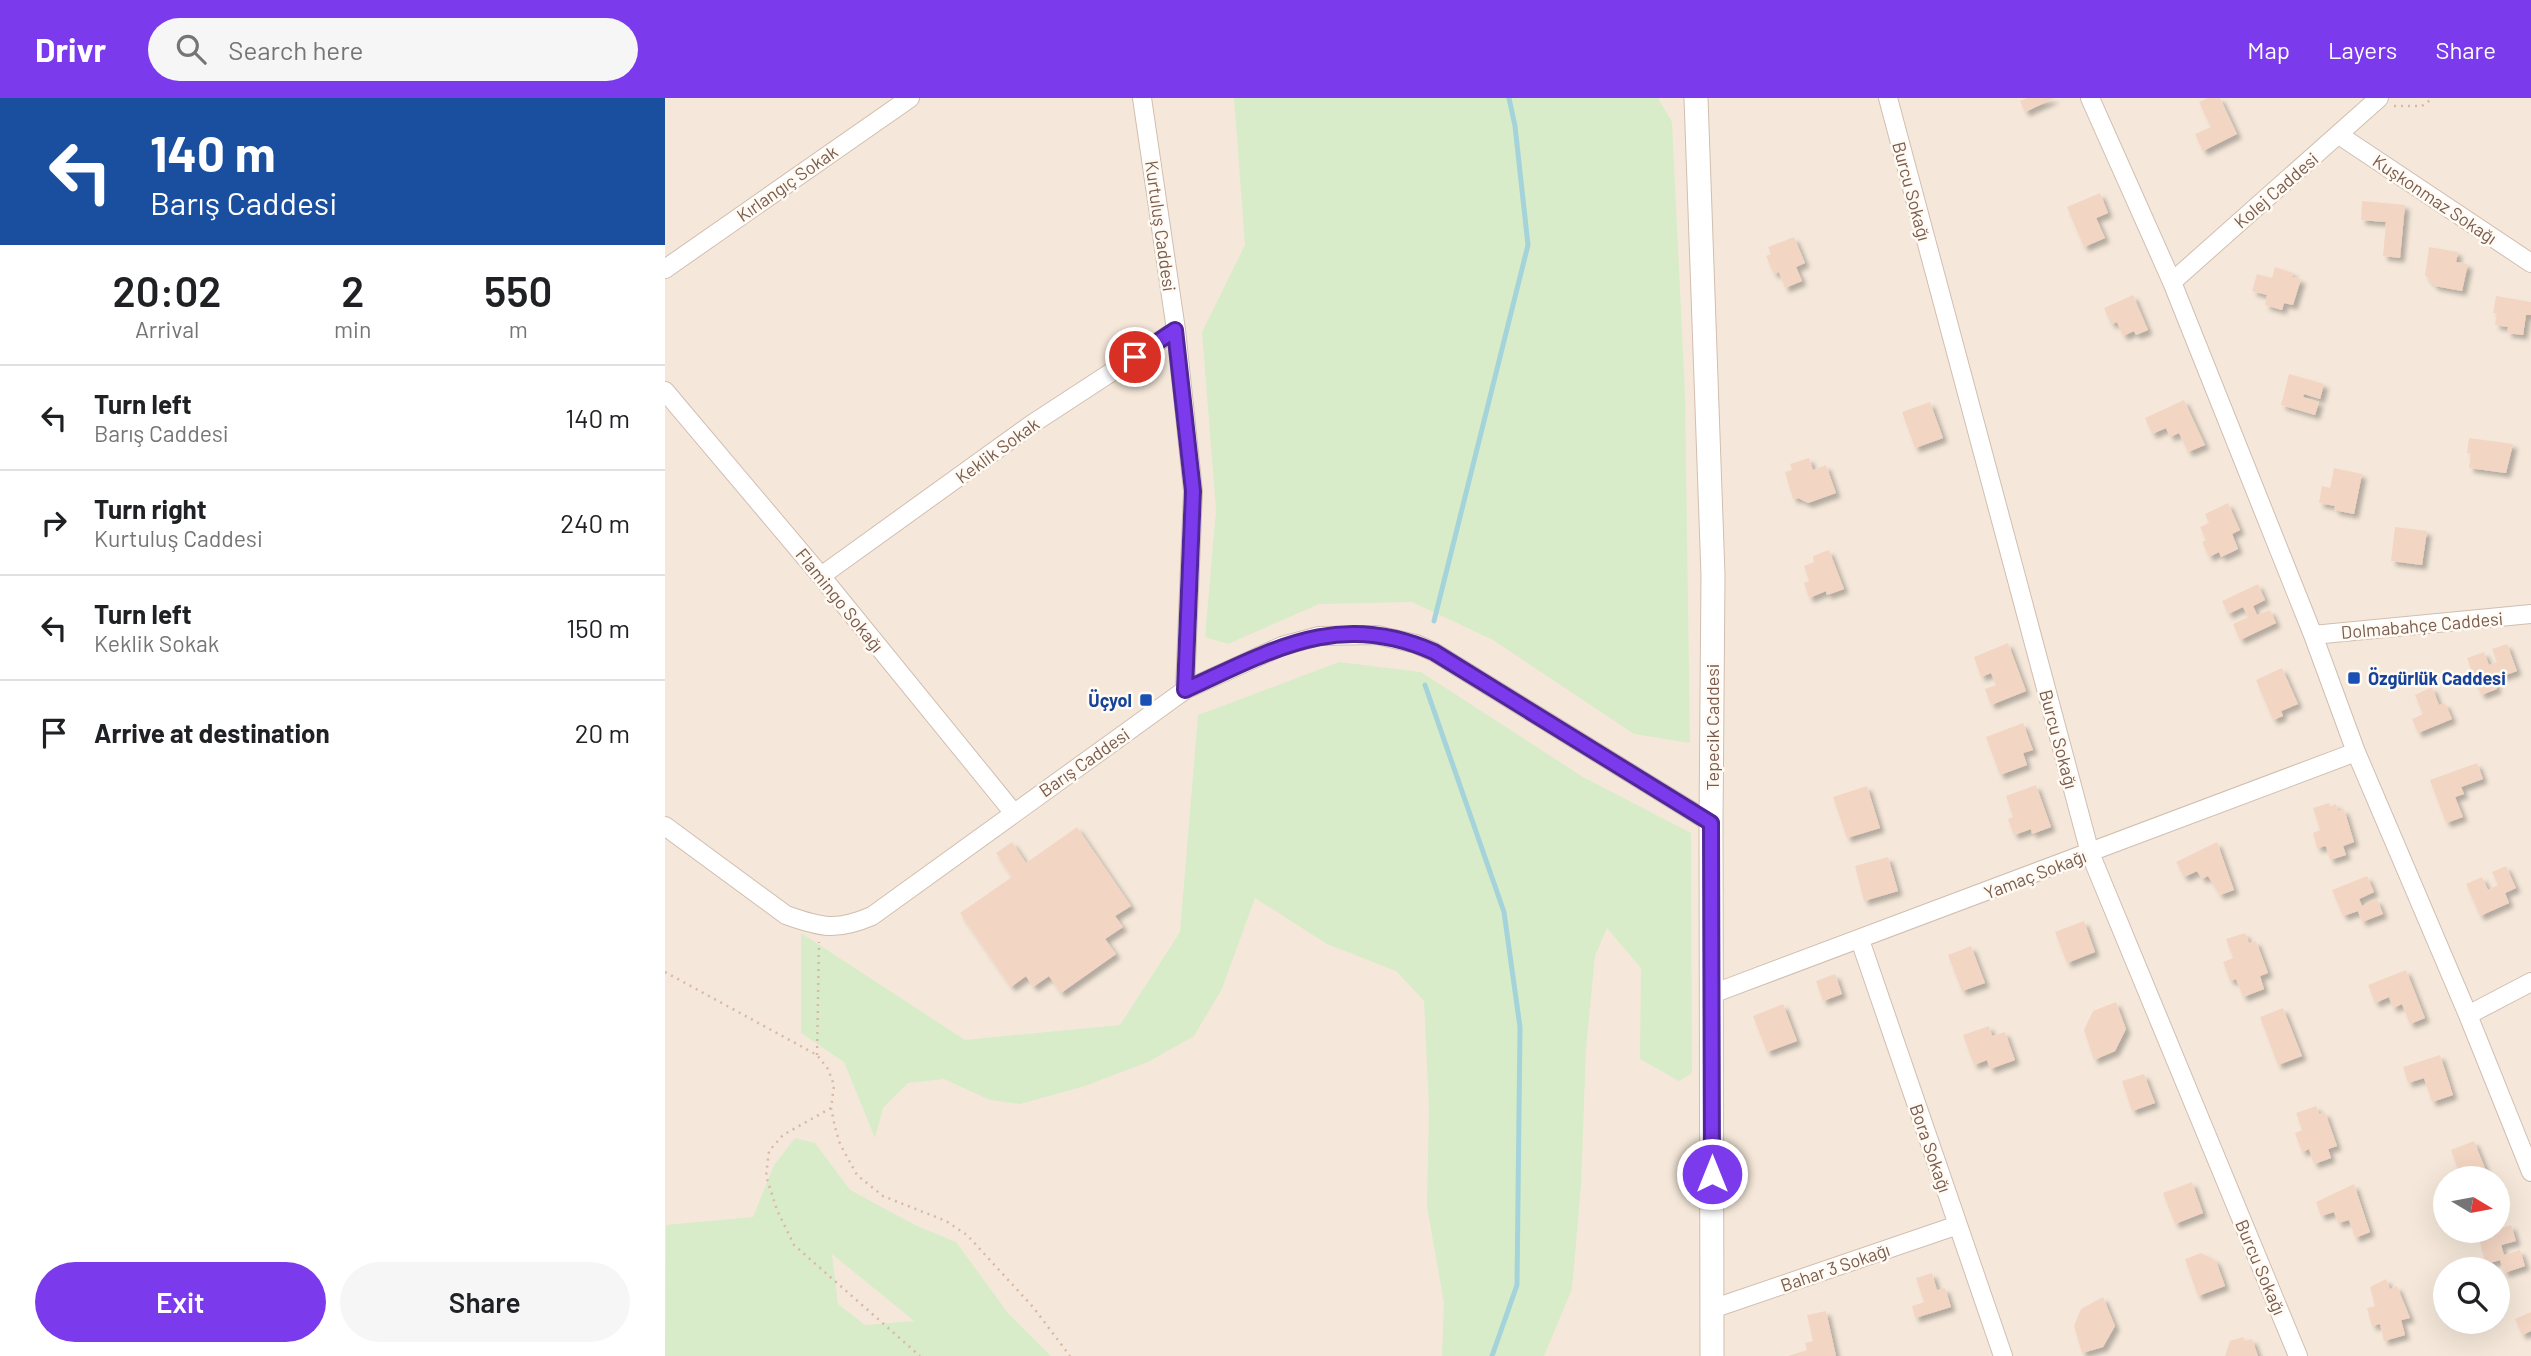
<!DOCTYPE html>
<meta charset="utf-8">
<style>
body{margin:0;font-family:Barlow,sans-serif;background:#f6f6f6;color:#202124;height:100vh;display:flex;flex-direction:column;font-size:26px;white-space:nowrap}
*{box-sizing:border-box;margin:0}
p{font-size:23px;color:#757577}
.icon{flex:none;width:38px;height:38px;fill:none;stroke:currentColor;stroke-width:2;stroke-linecap:round;stroke-linejoin:round}
.map{position:relative;flex:1;overflow:hidden}
.details{display:flex;flex-direction:column;background:#fff;width:665px}
.details>*{flex:none}
.hud{background:#1a4fa0;color:#fff;overflow:hidden}
.needle{width:46px;rotate:100deg}
.tools{position:absolute;left:1768px;top:1068px;display:grid;gap:14px}
.tools a{display:grid;place-items:center;width:77px;height:77px;border-radius:50%;background:#fff;box-shadow:0 7px 28px #0002;font-size:35px}
.pin{position:absolute;display:grid;place-items:center;width:60px;height:60px;color:#fff;margin:-30px;border:4px solid #fff;border-radius:50%;box-shadow:0 2px 7px #0007}
.me{position:absolute;width:77px;margin:-38px;rotate:0deg;stroke-linejoin:round;filter:drop-shadow(0 0 5px #0008)}
.turn{display:flex;align-items:center;gap:24px;height:147px;padding:0 35px;font-size:32px}
.turn .icon{width:91px;height:91px;stroke-width:2.5}
.turn b{display:block;font-size:49px;line-height:60px}
.eta{display:flex;justify-content:space-evenly;align-items:center;height:119px;text-align:center}
.eta b{font-size:42px;font-weight:600;line-height:49px}
.cta{display:flex;gap:14px;margin-top:auto;padding:14px 35px}
.cta a{flex:1;height:80px;border-radius:42px;background:#7c3aed;color:#fff;font-size:28px;font-weight:600;line-height:80px;text-align:center}
.cta a+a{background:#f6f6f6;color:#202124}
ul{padding:0;list-style:none}
li{display:flex;align-items:center;gap:21px;height:105px;padding:0 35px;border-top:2px solid #e0e0e0}
li div{flex:1}
li b{display:block;font-size:26px}
li em{font-style:normal}
header{display:flex;align-items:center;gap:42px;box-sizing:border-box;height:98px;padding:0 35px;background:#7c3aed;color:#fff}
header strong{font-size:33px}
nav{display:flex;gap:38px;margin-inline-start:auto;font-size:24px}
.search{width:490px;height:63px;background:#f6f6f6;display:flex;align-items:center;gap:18px;box-sizing:border-box;padding:0 24px;border-radius:38px;color:#757577;font-size:26px}
main{display:flex;flex:1;min-height:0}
.map>svg:first-child{display:block}
.residential{fill:#f5e8da;fill-rule:evenodd}
.green{fill:#d8ecc9;fill-rule:evenodd}
.lines{fill:none;stroke-linecap:round;stroke-linejoin:round}
.stream{stroke:#a5d3da;stroke-width:5}
.building{fill:#f3d5c3;filter:url(#shadow)}
.minor-casing{stroke:#d1beb0;stroke-width:20}
.tertiary-casing{stroke:#d1beb0;stroke-width:25}
.path{stroke:#d9b8a5;stroke-width:2.5;stroke-dasharray:2 5;stroke-linecap:butt}
.minor{stroke:#fff;stroke-width:18}
.tertiary{stroke:#fff;stroke-width:23}
.route-casing{stroke:#51269a;stroke-width:18}
.route{stroke:#7c3aed;stroke-width:12}
.transit-dot{fill:#1a4fb4;stroke:#fffaf3;stroke-width:2.5}
.labels{text-anchor:middle;dominant-baseline:central;stroke-width:5;stroke-linejoin:round;paint-order:stroke}
.street-label{font-size:18px;fill:#7a5c4d;stroke:#fffaf3}
.transit-label{font-size:18px;font-weight:bold;fill:#164399;stroke:#fffaf3;text-anchor:start}
</style>
<header>
<strong>Drivr</strong>
<div class="search"><svg class="icon" aria-label="search" viewBox="0 0 24 24"><circle cx="10" cy="10" r="6"/><path d="M15 15l6 6"/></svg>Search here</div>
<nav><a>Map</a><a>Layers</a><a>Share</a></nav>
</header>
<main>
<section class="details">
<div class="hud">
<div class="turn"><svg class="icon" aria-label="left" viewBox="0 0 24 24"><path d="M17 20v-9H6M10 6l-5 5 5 5"/></svg><div><b>140 m</b>Barış Caddesi</div></div>
</div>
<div class="eta">
<div><b>20:02</b><p>Arrival</p></div>
<div><b>2</b><p>min</p></div>
<div><b>550</b><p>m</p></div>
</div>
<ul>
<li><svg class="icon" aria-label="left" viewBox="0 0 24 24"><path d="M17 20v-9H6M10 6l-5 5 5 5"/></svg><div><b>Turn left</b><p>Barış Caddesi</p></div><em>140 m</em></li>
<li><svg class="icon" aria-label="right" viewBox="0 0 24 24"><path d="M7 20v-9h11M14 6l5 5-5 5"/></svg><div><b>Turn right</b><p>Kurtuluş Caddesi</p></div><em>240 m</em></li>
<li><svg class="icon" aria-label="left" viewBox="0 0 24 24"><path d="M17 20v-9H6M10 6l-5 5 5 5"/></svg><div><b>Turn left</b><p>Keklik Sokak</p></div><em>150 m</em></li>
<li><svg class="icon" aria-label="arrive" viewBox="0 0 24 24"><path d="M6 21V4h12l-3 4 3 4H6"/></svg><div><b>Arrive at destination</b></div><em>20 m</em></li>
</ul>
<div class="cta"><a>Exit</a><a>Share</a></div>
</section>
<div class="map">
<svg width="1866" height="1258" viewBox="0 0 1866 1258">
<defs>
<filter id="shadow"><feDropShadow dx="4.5" dy="4.5" stdDeviation="2" flood-color="#0004"/></filter>
</defs>
<rect width="100%" height="100%" fill="#fdf6ec"/>
<path class="residential" d="M0,0h1866v1258h-1866zM1780,1080h52v52h-52zM1780,1171h52v52h-52z"/>
<path class="green" d="M569,0h424l14,24 13,272 5,349 -56,-9 -141,-94 -81,-38 -93,2 -91,40 -23,-7 11,-127 -14,-178 43,-87z
M674,564l82,10 162,105 108,56 1,240 -13,8 -39,-22 1,-91 -34,-40 -12,28 -9,93 -5,137 -9,103 -28,67h-102l2,-53 -17,-96 2,-100 -5,-106 -28,-30 -69,-27 -72,-46 -33,91 -28,47 -46,26 -63,24 -65,18 -30,-4 -46,-21 -36,4 -25,25 -8,30 -31,-76 -43,-29v-100l164,107 155,-15 60,-93 18,-217z
M130,1040l20,5 35,47 67,36 39,16 52,71 43,43h-386l1,-131 87,-8 21,-52zM167,1156l81,66 1,1 -49,4 -27,-21z"/>
<g class="lines">
<path class="stream" d="M769,523l94,-376 -13,-119 -6,-28
M760,587l79,227 16,115 -3,258 -25,71"/>
</g>
<path class="building" d="M1362,0h28l-30,14 -5,-11z
M1543,0h12l17,36 -34,17 -8,-17 16,-7 -12,-25z
M1435,95l8,20 -12,5 9,20 -21,9 -17,-40z
M1697,103l43,4 -5,53 -17,-2 3,-34 -25,-2z
M1129,139l11,26 -9,4 6,14 -17,7 -6,-16 -5,2 -8,-18 5,-2 -3,-7z
M1764,149l29,5 -2,10 12,2 -6,27 -27,-5 -10,-11z
M1610,169l18,6 -1,4 9,2 -8,26 -9,-2 -2,7 -17,-5 2,-10 -15,-4 5,-17 15,4z
M1468,197l15,35 -12,5 -2,-4 -11,5 -6,-14 -6,2 -7,-16z
M1831,198l35,6v13h-5l-3,20 -16,-2 1,-6 -13,-2 2,-12h-4z
M1624,276l35,10 -4,15 -16,-5 -1,3 16,5 -4,13 -34,-10z
M1519,302l21,45 -17,7 -9,-19 -9,4 -4,-9 -14,6 -7,-16z
M1265,304l13,36 -28,10 -13,-36z
M1804,340l44,6 -7,29 -37,-5 2,-15h-4z
M1144,360l4,12 13,-5 10,28 -28,10 -10,-5 -5,1 -8,-27 7,-2 -2,-6z
M1669,370l28,6 -8,40 -20,-4 1,-4 -16,-3 3,-17 8,2z
M1563,405l12,27 -8,4 6,15 -17,8 -2,-5 -10,5 -7,-15 4,-2 -6,-13 9,-4 -4,-9z
M1730,429l32,4 -5,34 -31,-4z
M1164,452l15,39 -17,6 -1,-4 -17,7 -5,-15 5,-2 -5,-15 10,-4 -1,-6z
M1593,486l7,16 -12,6 4,9 13,-5 6,13 -36,17 -7,-16 15,-7 -5,-10 -15,7 -6,-13z
M1343,545l18,48 -35,14 -6,-16 11,-4 -5,-12 -10,4 -7,-20z
M1842,546l10,27 -23,8 3,10 -16,6 -14,-37 17,-6 5,13 8,-3 -5,-13z
M1617,570l16,36 -17,7 2,5 -10,4 -17,-40z
M1767,589l7,18 6,-2 7,16 -34,14 -6,-14 11,-5 -8,-19z
M1358,625l10,27 -10,3 4,12 -27,10 -14,-38z
M1812,665l6,16 -22,8 3,7 -9,3 8,20 -17,6 -16,-43z
M1371,687l15,42 -19,7 -1,-5 -17,6 -6,-16 5,-2 -7,-21z
M1202,688l13,42 -33,10 -14,-41z
M1664,705l1,3 6,-2 2,7 6,-2 10,33 -11,4 3,9 -16,5 -4,-14 -9,2 -4,-15 7,-3 -7,-22z
M412,729l54,79 -16,10 8,11 -18,12 11,15 -55,39 -12,-17 -16,11 -7,-11 -15,11 -51,-74 52,-36 -16,-24 16,-11 14,21z
M1552,744l17,48 -14,5 -12,-19 -6,3 -5,-8 -13,6 -8,-15z
M1223,759l10,34 -34,10 -9,-35z
M1841,768l10,22 -11,5 4,10 -29,13 -14,-32 16,-7 6,13 10,-5 -6,-13z
M1702,778l7,16 -15,7 3,7 15,-7 6,15 -21,8 -4,-11 -15,5 -11,-26z
M1419,823l11,31 -28,11 -12,-31z
M1580,835l4,10 7,-2 12,32 -8,3 4,13 -21,8 -7,-18 -6,2 -7,-19 10,-4 -7,-19z
M1306,848l14,37 -23,8 -14,-36z
M1741,872l19,48 -15,6 -8,-20 -9,4 -4,-11 -14,6 -7,-18z
M1170,876l7,20 -19,7 -7,-20z
M1451,904l10,27 -11,22 -21,9 -10,-30 9,-19z
M1118,906l14,37 -30,11 -14,-36z
M1618,910l19,48 -24,9 -18,-48z
M1324,928l3,10 13,-4 10,28 -25,9 -3,-9 -13,5 -11,-30z
M1775,957l13,40 -21,7 -8,-24 -16,5 -5,-16z
M1479,976l11,29 -23,8 -10,-30z
M1651,1008l3,8 6,-2 12,34 -9,3 3,9 -17,6 -5,-15 -7,3 -7,-19 7,-3 -6,-17z
M1809,1043l15,37h-28l-10,-28z
M1527,1084l11,31 -28,11 -12,-31z
M1689,1086l16,48 -15,6 -6,-18 -11,3 -4,-11 -13,4 -5,-14z
M1846,1127l5,16 -15,4 3,10 16,-5 5,16 -21,7 -4,-13 -14,4 -8,-28z
M1536,1155l15,8 9,25 -27,10 -13,-37z
M1267,1175l5,17 8,-2 6,19 -36,11 -3,-12 12,-4 -8,-24z
M1721,1181l4,10 7,-3 13,32 -9,2 4,15 -21,6 -4,-17 -8,2 -5,-18 8,-2 -5,-19z
M1438,1199l12,29 -12,21 -21,6 -8,-27 7,-17z
M1161,1213l10,45h-48l19,-6 -2,-7 8,-2 -6,-26z
M1866,1214v19l-9,4 -7,-16z
M1578,1239l2,4 7,-2 6,17h-33l5,-15z"/>
<g class="lines">
<defs>
<path id="minor" d="M477,0l34,232 17,161 -8,199
M1223,0l202,755 208,503
M1425,0l82,184 141,353 43,117 112,263 63,157
M1674,37l192,128
M0,171l245,-171
M1507,184l207,-184
M0,293l156,185 192,236
M156,478l211,-152 144,-94
M1648,537l218,-21
M0,728l121,89c36,13 51,16 86,1l313,-226 97,-44 37,-10 58,-1 39,9 18,8 277,171
M1195,842l143,416
M1047,896l644,-242
M1803,917l63,-33
M1047,1211l246,-84"/>
<path id="tertiary" d="M1031,0l17,477 -2,248 1,533"/>
</defs>
<use href="#minor" class="minor-casing"/>
<use href="#tertiary" class="tertiary-casing"/>
<path class="path" d="M1729,8h28l11,-8
M0,874l152,83 11,14 6,16 -3,23 4,19 5,17 17,31 26,21 63,25 21,14 66,72 37,49
M152,957l2,-113
M166,1010l-48,27 -14,16 -3,25 11,34 17,35 126,111"/>
<use href="#minor" class="minor"/>
<use href="#tertiary" class="tertiary"/>
</g>
<g class="lines">
<defs>
<path id="route" d="M470,259l40,-27 18,161 -8,199c86,-39 153,-81 249,-38l277,171 1,351"/>
</defs>
<use href="#route" class="route-casing"/>
<use href="#route" class="route"/>
</g>
<g class="transit-dot">
<rect x="1682" y="573" width="14" height="14" rx="3.5"/>
<rect x="474" y="595" width="14" height="14" rx="3.5"/>
</g>
<g class="labels">
<g class="street-label">
<text transform="translate(122 85) rotate(-35)">Kırlangıç Sokak</text>
<text transform="translate(1611 92) rotate(-41)">Kolej Caddesi</text>
<text transform="translate(1247 93) rotate(75)">Burcu Sokağı</text>
<text transform="translate(1770 101) rotate(34)">Kuşkonmaz Sokağı</text>
<text transform="translate(496 128) rotate(82)">Kurtuluş Caddesi</text>
<text transform="translate(332 352) rotate(-36)">Keklik Sokak</text>
<text transform="translate(175 502) rotate(51)">Flamingo Sokağı</text>
<text transform="translate(1757 527) rotate(-5)">Dolmabahçe Caddesi</text>
<text transform="translate(1047 629) rotate(-90)">Tepecik Caddesi</text>
<text transform="translate(1394 641) rotate(75)">Burcu Sokağı</text>
<text transform="translate(419 664) rotate(-35)">Barış Caddesi</text>
<text transform="translate(1370 776) rotate(-21)">Yamaç Sokağı</text>
<text transform="translate(1266 1050) rotate(71)">Bora Sokağı</text>
<text transform="translate(1170 1169) rotate(-19)">Bahar 3 Sokağı</text>
<text transform="translate(1596 1169) rotate(67)">Burcu Sokağı</text>
</g>
<g class="transit-label">
<text x="1703" y="580">Özgürlük Caddesi</text>
<text x="467" y="602" text-anchor="end">Üçyol</text>
</g>
</g>
</svg>
<div class="tools">
<a><svg class="needle" viewBox="-14 -14 28 28"><path d="M0-13l5 13h-10z" fill="#e53935"/><path d="M0 13l5-13h-10z" fill="#757577"/></svg></a>
<a><svg class="icon" aria-label="search" viewBox="0 0 24 24"><circle cx="10" cy="10" r="6"/><path d="M15 15l6 6"/></svg></a>
</div>
<div class="pin" style="left:470px;top:259px;background:#d93025"><svg class="icon" aria-label="arrive" viewBox="0 0 24 24"><path d="M6 21V4h12l-3 4 3 4H6"/></svg></div>
<svg class="me" style="left:1047px;top:1076px" viewBox="-20 -20 40 40"><circle r="17" fill="#7c3aed" stroke="#fff" stroke-width="3"/><path d="M0-11L8 9 0 5-8 9z" fill="#fff"/></svg>
</div>
</main>
